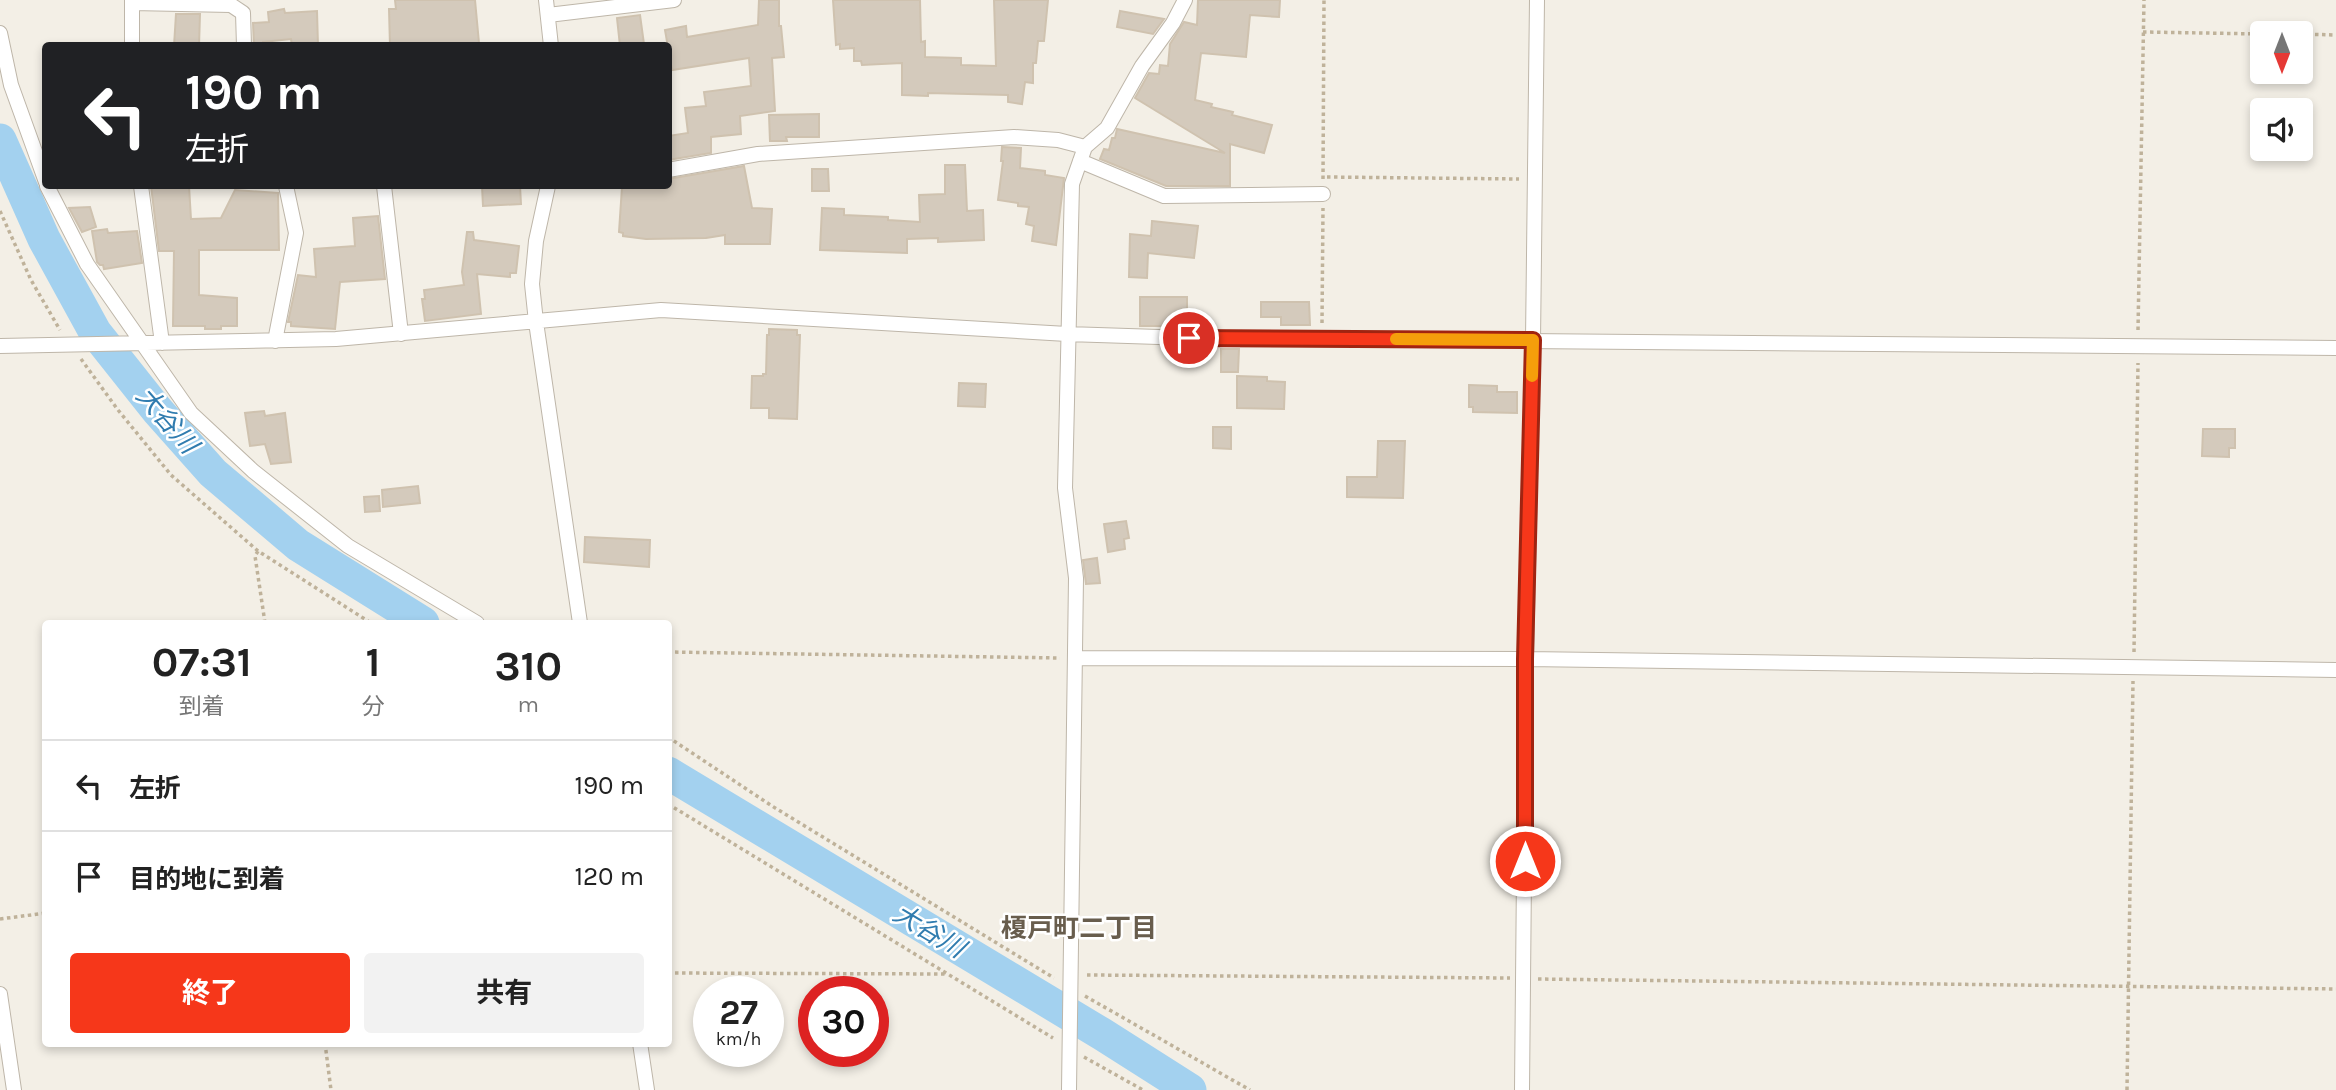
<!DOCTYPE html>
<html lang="ja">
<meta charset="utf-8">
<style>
body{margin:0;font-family:Karla,"Noto Sans JP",sans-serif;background:#f2f2f2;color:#222;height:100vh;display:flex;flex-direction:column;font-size:26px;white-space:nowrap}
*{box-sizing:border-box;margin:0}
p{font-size:23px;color:#767676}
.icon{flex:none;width:38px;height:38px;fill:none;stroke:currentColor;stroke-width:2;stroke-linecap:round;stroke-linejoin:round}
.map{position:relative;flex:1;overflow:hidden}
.details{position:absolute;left:42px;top:620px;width:630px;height:427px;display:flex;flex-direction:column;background:#fff;border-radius:7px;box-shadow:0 4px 10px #0003}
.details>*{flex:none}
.top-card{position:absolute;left:42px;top:42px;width:630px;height:147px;border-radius:7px;box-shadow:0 4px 10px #0003;background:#202124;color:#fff;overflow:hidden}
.needle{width:46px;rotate:180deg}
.tools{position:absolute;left:2250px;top:21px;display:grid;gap:14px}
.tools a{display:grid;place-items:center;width:63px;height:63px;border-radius:7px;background:#fff;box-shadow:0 4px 10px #0003;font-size:35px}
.speed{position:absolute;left:693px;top:976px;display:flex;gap:14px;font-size:35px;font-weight:700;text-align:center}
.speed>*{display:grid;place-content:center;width:91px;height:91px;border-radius:50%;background:#fff;box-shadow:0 4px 10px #0003;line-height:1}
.speed small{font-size:18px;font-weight:400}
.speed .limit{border:10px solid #d22;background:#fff;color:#111}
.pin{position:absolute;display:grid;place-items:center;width:60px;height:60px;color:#fff;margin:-30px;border:4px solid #fff;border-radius:50%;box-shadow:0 2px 7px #0007}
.me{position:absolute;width:77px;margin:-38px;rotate:0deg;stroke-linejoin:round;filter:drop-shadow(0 0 5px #0008)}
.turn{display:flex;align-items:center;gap:24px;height:147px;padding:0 28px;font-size:32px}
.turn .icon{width:91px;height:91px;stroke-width:2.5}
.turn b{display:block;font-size:49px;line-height:60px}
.eta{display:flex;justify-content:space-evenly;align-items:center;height:119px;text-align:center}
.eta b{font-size:42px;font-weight:700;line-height:49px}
.action{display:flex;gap:14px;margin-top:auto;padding:14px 28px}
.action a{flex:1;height:80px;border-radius:7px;background:#f6371a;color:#fff;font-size:28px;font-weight:700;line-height:80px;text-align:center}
.action a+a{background:#f2f2f2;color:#222}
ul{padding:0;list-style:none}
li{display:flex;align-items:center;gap:21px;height:91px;padding:0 28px;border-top:2px solid #e0e0e0}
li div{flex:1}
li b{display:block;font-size:26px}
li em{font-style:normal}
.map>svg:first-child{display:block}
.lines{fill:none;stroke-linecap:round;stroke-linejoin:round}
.river{stroke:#a3d1ef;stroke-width:33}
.building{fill:#d4cabc;stroke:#cfc2af;stroke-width:2}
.street-casing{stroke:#beb6a9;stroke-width:16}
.path{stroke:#bfb29a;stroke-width:3.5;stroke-dasharray:3.5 3.5;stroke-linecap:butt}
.street{stroke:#fff;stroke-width:14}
.route-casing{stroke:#a02411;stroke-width:18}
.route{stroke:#f6371a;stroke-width:12}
.slow{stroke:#f59e0b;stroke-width:12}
.labels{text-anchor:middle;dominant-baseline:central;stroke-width:5;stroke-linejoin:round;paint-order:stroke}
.water-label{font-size:26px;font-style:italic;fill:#307caf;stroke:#fff}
.neighbourhood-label{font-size:26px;font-weight:bold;fill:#685d4d;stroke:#fff}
</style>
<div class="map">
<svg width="2336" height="1090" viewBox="0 0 2336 1090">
<rect width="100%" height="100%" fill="#f3efe6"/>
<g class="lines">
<path class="river" d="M0,140l44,99 51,93 62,78 56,63 85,72 125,78
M668,773l434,261 88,56"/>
</g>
<path class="building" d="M395,0h80l4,43 -89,3 -1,-37h7z
M759,0h20v26h2l3,31 -12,1 3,53 -35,5 1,18 -30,3v16l-43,7v-24l20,-3 -3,-25 21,-2 -2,-14 47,-6 -2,-28 -77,12 -7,-40 21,-4 1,11 71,-12z
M833,0h87l1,42 4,-1v16l36,1v7l35,1 -2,-66h54l-4,41h-6l-2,22h-3v20l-8,-1 -3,22 -14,-2v-7l-80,-2v3l-26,-1v-32l-40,2 -1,-4h-7v-13l-14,1v-5l-4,1z
M1198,0h82l-1,17 -29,-2 -4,42 -45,-4 -6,47 17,4 -1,3 22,5 -1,3 40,10 -8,28 -34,-9v42h-64l-66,-27 4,-10 5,1 3,-12h3l2,-9 108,24 -90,-55 14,-25 10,1 1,-9 8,1 2,-22 14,-22 13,3z
M284,9l1,4 32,-2 1,35h-26l-1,-7 -28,3v4h-9l-1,-23 16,-1 -1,-10z
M1120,11l44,8 -11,15 -36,-7z
M176,14h24l-1,32h-25z
M640,15l4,29 -24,2 -3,-28z
M819,114v23h-33l1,4h-17l-1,-26z
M1002,147l19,1 -1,20 25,3v4l19,3 -8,67 -24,-4 2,-15 -8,-2 3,-17 -11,-1v-3l-20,-3 5,-39h-2z
M945,165h20l2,46 16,-1 1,30 -46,2v-4l-31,1v14l-87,-3 2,-42 22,1v6l44,2v3l32,2 -1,-27 26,-1z
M744,166l8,42 20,1 -2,35h-45v-9l-19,3 -60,1 -23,-3v-3l-4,-1 3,-45 16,1v-2h30v-7z
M812,169h16l1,22h-17z
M151,186h38l2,33 30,-1 14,-28 43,3 1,57h-80v45l38,3v28h-16v3h-16v-3h-32l1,-75h-15z
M482,186h38l1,18 -38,2z
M90,207l6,20 -14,5 -13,-24z
M378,216l7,63 -45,3 -5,47 -44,-3v-4h-3l10,-47 18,2 -2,-28 41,-3 -2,-28z
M1152,221l46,5 -4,32 -46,-5 -1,25 -18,-1 1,-43 21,2z
M107,229l1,4 29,-2 5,32 -38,6 -1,-4h-3l-3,-3 -5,-31z
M467,232h6l1,8 45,6 -3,27h-6v4l-33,-3 4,40 -56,7 -3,-22h3l-1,-9 40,-5 -2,-13z
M1140,297h47v29h-47z
M1261,302h48l1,23h-29v-8h-20z
M769,329l28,1v5h3l-3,84 -28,-1v-10h-18l1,-32h11v-2h3l1,-39h2z
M1221,349h18l-1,23h-17z
M1237,376l30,1v4l18,1 -1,27 -47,-1z
M959,383l27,1 -1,23 -27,-1z
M1469,385l28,1v6h20v21l-44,-1v-5h-4z
M264,411l1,5 20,-3 6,49 -20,2 -6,-20 -15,2 -5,-33z
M1213,427h18v22l-18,-1z
M2203,429h32v19h-6v9l-27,-1z
M1378,441h27l-2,57 -56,-1v-20h30z
M418,486l2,17 -37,4 -1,-17z
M379,496l1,15 -15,1 -1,-15z
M1126,521l3,17 -5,1 1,10 -17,3 -4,-28z
M585,537l65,3 -1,27 -65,-5z
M1097,558l3,25 -14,1 -3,-24z"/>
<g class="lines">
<defs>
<path id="street" d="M546,0l5,46
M132,3l99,2 12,8 1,33
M548,15l126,-15
M0,33l11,52 35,97
M132,46v-46
M1080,161l84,35 159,-2
M668,170l90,-16 256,-17 44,3 27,7
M47,186l40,78 104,149 62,58 95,75 129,77
M141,186l21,157
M384,186l17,148
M548,186l-12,55 -4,43 4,38 44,301
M275,341l21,-108 -10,-47
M0,346l336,-7 325,-29 406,24 122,4 1147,10
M1076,658l450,1 810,11
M0,994l14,96
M640,1043l7,47
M1069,1090l7,-512 -11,-90 7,-304 13,-37 22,-19 35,-62 31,-43 12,-23
M1522,1090l4,-431 7,-319 4,-340"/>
</defs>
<use href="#street" class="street-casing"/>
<path class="path" d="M2143,32l120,2
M2301,34l35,1
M1327,177l192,2
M1323,179l1,-179
M0,211l31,69 29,50
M1322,323l1,-115
M2138,330l6,-330
M81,359l37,51 53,65 87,76 113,72
M258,551l-3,5 10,67
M668,652l392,6
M2134,652l4,-289
M668,737l104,69 282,172
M668,804l385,234
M0,919l46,-6
M668,973l280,1
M1087,975l423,3
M1538,979l798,10
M1085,996l165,94
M325,1043l6,47
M1084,1057l59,33
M2127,1090l6,-409"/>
<use href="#street" class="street"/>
</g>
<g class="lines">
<defs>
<path id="route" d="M1189,338l344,2 -8,319v202"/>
</defs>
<use href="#route" class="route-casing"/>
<use href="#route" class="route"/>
<path class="slow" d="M1396,339l137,1 -1,36"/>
</g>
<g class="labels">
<g class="water-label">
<text transform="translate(167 420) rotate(49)">大谷川</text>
<text transform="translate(929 931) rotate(31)">大谷川</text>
</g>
<g class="neighbourhood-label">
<text x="1079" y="928">榎戸町二丁目</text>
</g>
</g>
</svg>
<div class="tools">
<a><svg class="needle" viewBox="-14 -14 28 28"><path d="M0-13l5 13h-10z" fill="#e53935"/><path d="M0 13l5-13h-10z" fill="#767676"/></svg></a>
<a><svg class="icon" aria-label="sound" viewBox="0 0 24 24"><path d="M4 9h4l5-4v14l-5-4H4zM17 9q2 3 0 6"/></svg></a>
</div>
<div class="speed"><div>27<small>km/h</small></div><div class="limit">30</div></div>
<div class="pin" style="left:1189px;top:338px;background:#d93025"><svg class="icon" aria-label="arrive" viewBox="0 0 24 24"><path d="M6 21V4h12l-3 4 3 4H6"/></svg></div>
<svg class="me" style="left:1525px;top:861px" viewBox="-20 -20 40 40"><circle r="17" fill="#f6371a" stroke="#fff" stroke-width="3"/><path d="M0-11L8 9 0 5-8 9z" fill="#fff"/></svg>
<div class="top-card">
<div class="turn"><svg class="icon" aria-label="left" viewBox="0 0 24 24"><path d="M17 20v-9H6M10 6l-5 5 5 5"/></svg><div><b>190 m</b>左折</div></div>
</div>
<section class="details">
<div class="eta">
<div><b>07:31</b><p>到着</p></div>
<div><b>1</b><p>分</p></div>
<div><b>310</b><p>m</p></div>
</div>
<ul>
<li><svg class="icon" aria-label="left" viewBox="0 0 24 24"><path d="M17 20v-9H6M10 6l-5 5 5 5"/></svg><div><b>左折</b></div><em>190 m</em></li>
<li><svg class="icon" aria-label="arrive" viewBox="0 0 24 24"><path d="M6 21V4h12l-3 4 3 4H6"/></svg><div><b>目的地に到着</b></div><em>120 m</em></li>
</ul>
<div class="action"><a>終了</a><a>共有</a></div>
</section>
</div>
